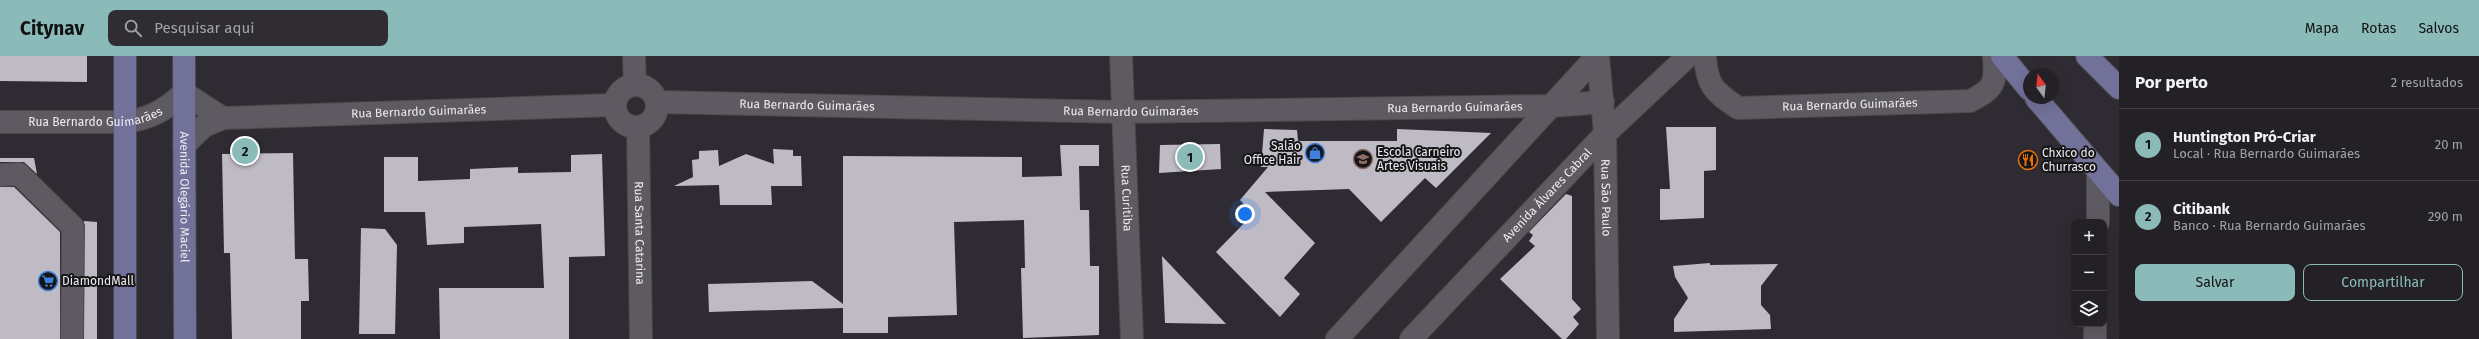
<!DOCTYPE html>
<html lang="pt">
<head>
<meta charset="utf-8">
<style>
  :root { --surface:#232026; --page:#2f2d32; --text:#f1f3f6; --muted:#a3a3a7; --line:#403e43; --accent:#8bbbb9 }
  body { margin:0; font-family:"Fira Sans",sans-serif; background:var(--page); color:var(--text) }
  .controls { position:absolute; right:12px; bottom:12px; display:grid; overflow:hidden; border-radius:8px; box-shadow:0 4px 16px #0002 }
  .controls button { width:36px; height:36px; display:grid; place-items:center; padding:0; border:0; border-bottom:1px solid var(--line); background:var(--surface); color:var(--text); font:20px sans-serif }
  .compass { position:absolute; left:2023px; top:12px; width:36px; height:36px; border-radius:50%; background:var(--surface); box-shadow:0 4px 16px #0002; rotate:345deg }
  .you { position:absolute; left:1245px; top:158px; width:14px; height:14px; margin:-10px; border:3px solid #fff; border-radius:50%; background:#1a73e8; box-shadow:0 0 0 6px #1a73e833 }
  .badge { display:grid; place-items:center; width:26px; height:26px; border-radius:50%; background:var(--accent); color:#111; font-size:13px; font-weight:700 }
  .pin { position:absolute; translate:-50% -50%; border:2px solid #fff; box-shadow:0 1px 4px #0006 }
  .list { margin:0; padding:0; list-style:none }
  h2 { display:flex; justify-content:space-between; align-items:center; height:52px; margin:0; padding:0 16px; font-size:17px }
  h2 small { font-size:13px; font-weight:400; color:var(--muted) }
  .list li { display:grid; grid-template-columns:26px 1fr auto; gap:12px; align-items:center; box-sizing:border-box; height:72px; padding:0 16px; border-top:1px solid var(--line) }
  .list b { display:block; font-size:15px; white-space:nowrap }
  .list p { margin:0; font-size:13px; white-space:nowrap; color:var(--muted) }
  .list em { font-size:13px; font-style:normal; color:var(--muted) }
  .actions { display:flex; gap:8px; padding:12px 16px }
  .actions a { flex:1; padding:9px 0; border:1px solid var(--accent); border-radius:8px; text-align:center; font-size:14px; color:var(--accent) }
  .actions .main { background:var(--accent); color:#111 }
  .icon { flex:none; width:22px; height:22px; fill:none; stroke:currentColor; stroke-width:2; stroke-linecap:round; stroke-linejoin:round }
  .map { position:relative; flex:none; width:2119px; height:283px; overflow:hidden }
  header { display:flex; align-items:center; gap:24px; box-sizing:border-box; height:56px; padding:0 20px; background:var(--accent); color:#111 }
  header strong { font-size:19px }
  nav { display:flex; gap:22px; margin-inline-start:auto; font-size:14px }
  .search { width:280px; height:36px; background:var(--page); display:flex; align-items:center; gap:10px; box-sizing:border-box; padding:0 14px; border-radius:8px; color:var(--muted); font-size:15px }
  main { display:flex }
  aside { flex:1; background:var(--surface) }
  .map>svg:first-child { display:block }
  .building { fill:#bfbbc4 }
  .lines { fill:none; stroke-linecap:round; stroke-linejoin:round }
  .minor-casing { stroke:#4b484d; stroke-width:24 }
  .major-casing { stroke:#4b484d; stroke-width:24 }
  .minor { stroke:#5e5a61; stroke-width:22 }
  .major { stroke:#72719a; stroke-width:22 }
  .labels { text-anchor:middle; stroke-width:4; stroke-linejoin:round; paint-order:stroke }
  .street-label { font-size:12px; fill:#eeecf0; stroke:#161517 }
  .poi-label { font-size:12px; fill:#eeecf0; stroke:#161517; text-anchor:start }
</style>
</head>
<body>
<header>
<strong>Citynav</strong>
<div class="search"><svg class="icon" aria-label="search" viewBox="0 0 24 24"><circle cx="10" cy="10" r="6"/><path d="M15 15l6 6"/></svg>Pesquisar aqui</div>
<nav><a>Mapa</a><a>Rotas</a><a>Salvos</a></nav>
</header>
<main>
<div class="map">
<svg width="2119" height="283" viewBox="0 0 2119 283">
  <rect width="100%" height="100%" fill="#2f2b32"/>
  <path class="building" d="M0,0H87V26L0,25Z
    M1666,71H1716V114L1704,115V162L1660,164V133H1670Z
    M1264,73L1297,74L1298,85H1397V73L1491,77L1436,132L1425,122L1381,166L1349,133L1265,136L1315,187L1284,222L1300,238L1280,261L1216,196L1253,158L1240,144L1268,111H1261Z
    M1220,88L1221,113L1159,117L1160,89Z
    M1060,89H1099V110H1079L1080,154H1089L1090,210H1099V279L1023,282L1021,212H1025L1024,164L954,166L957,259L888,261V277H843V252L709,256L708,228L812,225L843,248V100L1022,101V121L1062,120Z
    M773,93L793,94V100H801L802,130H771L772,149H720L719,129L674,130L693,121L692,104L699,103V95L718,94L719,110L746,98L774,108Z
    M293,97L295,203H308L309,245H301V283H232L230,197H224L222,98Z
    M602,98L605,200L569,201V283H440L439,232H544L541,168L464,171V187L427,189L425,156H384V101H418V125L470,123V113L518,111V117L571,116V99Z
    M0,102H34L37,118L24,106H0Z
    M0,131H14L60,176V283H0Z
    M1566,138L1572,140V243L1581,253L1573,261L1579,268L1566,283H1562L1500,223L1535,190L1529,185L1533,179L1529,176Z
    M84,165L97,166V283H84Z
    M361,172L385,173L397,189L395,278H359Z
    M1162,200L1226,268L1165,267Z
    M1710,207V209L1778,208L1761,230V249L1770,259L1771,273L1674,276V263L1688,242L1675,221L1673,210Z"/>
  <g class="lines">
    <defs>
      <g id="minor">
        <path d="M634,0L635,29"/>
        <path id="s1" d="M1121,0L1132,283"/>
        <path id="s2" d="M1598,0L1605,78L1608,283"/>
        <path id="s3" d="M1705,0C1707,31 1714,35 1738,52L1970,45C1995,32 1996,28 1994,0"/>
        <circle cx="636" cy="50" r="21"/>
        <path id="s4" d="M658,46L1121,56L1552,50L1603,46"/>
        <path id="s5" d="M0,66H125C150,63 165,54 184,37L223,62"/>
        <path id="s6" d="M638,71L641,283"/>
        <path id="s7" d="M184,89L204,70L223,62L615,49"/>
        <path d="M2098,115V166"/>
        <path d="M0,119L19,118L73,171L72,283"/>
        <path d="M1337,283L1597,0"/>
        <path id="s8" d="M1411,283L1605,78L1688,0"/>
        <path d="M2095,283V268"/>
      </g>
      <g id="major">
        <path d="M125,0V283"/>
        <path id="s9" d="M184,0L185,283"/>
        <path d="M2002,0L2029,33"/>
        <path d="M2087,0L2119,32"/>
        <path d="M2036,42L2119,139"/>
      </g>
    </defs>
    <use href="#minor" class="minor-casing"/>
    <use href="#major" class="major-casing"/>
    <use href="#minor" class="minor"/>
    <use href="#major" class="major"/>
  </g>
  <defs>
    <symbol id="shop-ring" viewBox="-11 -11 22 22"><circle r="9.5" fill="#161517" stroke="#3f7fe0" stroke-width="1.5"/><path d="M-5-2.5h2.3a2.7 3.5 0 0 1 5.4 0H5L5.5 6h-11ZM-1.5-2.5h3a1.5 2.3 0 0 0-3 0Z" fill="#3f7fe0"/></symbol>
    <symbol id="school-ring" viewBox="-11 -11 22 22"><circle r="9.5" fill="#161517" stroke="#8d6e63" stroke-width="1.5"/><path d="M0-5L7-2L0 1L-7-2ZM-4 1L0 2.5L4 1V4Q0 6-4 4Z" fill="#8d6e63"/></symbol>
    <symbol id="restaurant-ring" viewBox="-11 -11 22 22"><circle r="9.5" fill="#161517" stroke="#e8710a" stroke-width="1.5"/><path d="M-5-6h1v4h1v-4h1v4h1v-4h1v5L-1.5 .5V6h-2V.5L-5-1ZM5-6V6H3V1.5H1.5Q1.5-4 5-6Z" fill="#e8710a"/></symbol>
    <symbol id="supermarket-ring" viewBox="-11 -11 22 22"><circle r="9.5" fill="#161517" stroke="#3f7fe0" stroke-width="1.5"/><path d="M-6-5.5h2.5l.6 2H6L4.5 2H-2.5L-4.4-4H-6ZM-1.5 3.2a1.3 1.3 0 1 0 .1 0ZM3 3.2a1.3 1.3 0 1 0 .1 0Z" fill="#3f7fe0"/></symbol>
  </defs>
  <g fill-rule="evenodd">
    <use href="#shop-ring" x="1304" y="86" width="22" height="22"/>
    <use href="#school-ring" x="1352" y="92" width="22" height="22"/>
    <use href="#restaurant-ring" x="2017" y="93" width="22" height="22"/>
    <use href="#supermarket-ring" x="37" y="214" width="22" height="22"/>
  </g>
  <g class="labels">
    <g class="street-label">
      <text dy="4" stroke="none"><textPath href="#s4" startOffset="149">Rua Bernardo Guimarães</textPath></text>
      <text dy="4" stroke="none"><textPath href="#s3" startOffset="177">Rua Bernardo Guimarães</textPath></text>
      <text dy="4" stroke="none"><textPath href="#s4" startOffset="797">Rua Bernardo Guimarães</textPath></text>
      <text dy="4" stroke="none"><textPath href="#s4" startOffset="473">Rua Bernardo Guimarães</textPath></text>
      <text dy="4" stroke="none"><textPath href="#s7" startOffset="244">Rua Bernardo Guimarães</textPath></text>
      <text dy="4" stroke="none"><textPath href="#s5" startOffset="96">Rua Bernardo Guimarães</textPath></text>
      <text dy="4" stroke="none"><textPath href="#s8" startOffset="198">Avenida Álvares Cabral</textPath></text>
      <text dy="4" stroke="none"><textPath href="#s9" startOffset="141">Avenida Olegário Maciel</textPath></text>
      <text dy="4" stroke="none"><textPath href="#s2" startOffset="142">Rua São Paulo</textPath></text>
      <text dy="4" stroke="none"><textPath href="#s1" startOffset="142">Rua Curitiba</textPath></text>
      <text dy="4" stroke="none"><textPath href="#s6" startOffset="106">Rua Santa Catarina</textPath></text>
    </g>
    <g class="poi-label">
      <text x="1301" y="94" text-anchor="end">Salão<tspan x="1301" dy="14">Office Hair</tspan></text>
      <text x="1377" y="100">Escola Carneiro<tspan x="1377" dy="14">Artes Visuais</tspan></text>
      <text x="2042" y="101">Chxico do<tspan x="2042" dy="14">Churrasco</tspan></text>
      <text x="62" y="229">DiamondMall</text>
    </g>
  </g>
</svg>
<div class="controls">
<button>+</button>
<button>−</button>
<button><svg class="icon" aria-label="layers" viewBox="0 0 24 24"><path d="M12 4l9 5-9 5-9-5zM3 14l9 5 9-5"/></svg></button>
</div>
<svg class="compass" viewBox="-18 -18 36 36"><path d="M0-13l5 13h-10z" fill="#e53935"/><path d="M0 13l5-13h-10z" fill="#a3a3a7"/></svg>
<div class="you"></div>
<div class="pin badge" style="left:1190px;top:101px">1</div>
<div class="pin badge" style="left:245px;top:95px">2</div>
</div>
<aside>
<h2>Por perto<small>2 resultados</small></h2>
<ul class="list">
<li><span class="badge">1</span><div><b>Huntington Pró-Criar</b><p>Local · Rua Bernardo Guimarães</p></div><em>20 m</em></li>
<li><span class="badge">2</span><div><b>Citibank</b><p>Banco · Rua Bernardo Guimarães</p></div><em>290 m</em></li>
</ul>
<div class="actions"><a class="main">Salvar</a><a>Compartilhar</a></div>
</aside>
</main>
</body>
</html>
